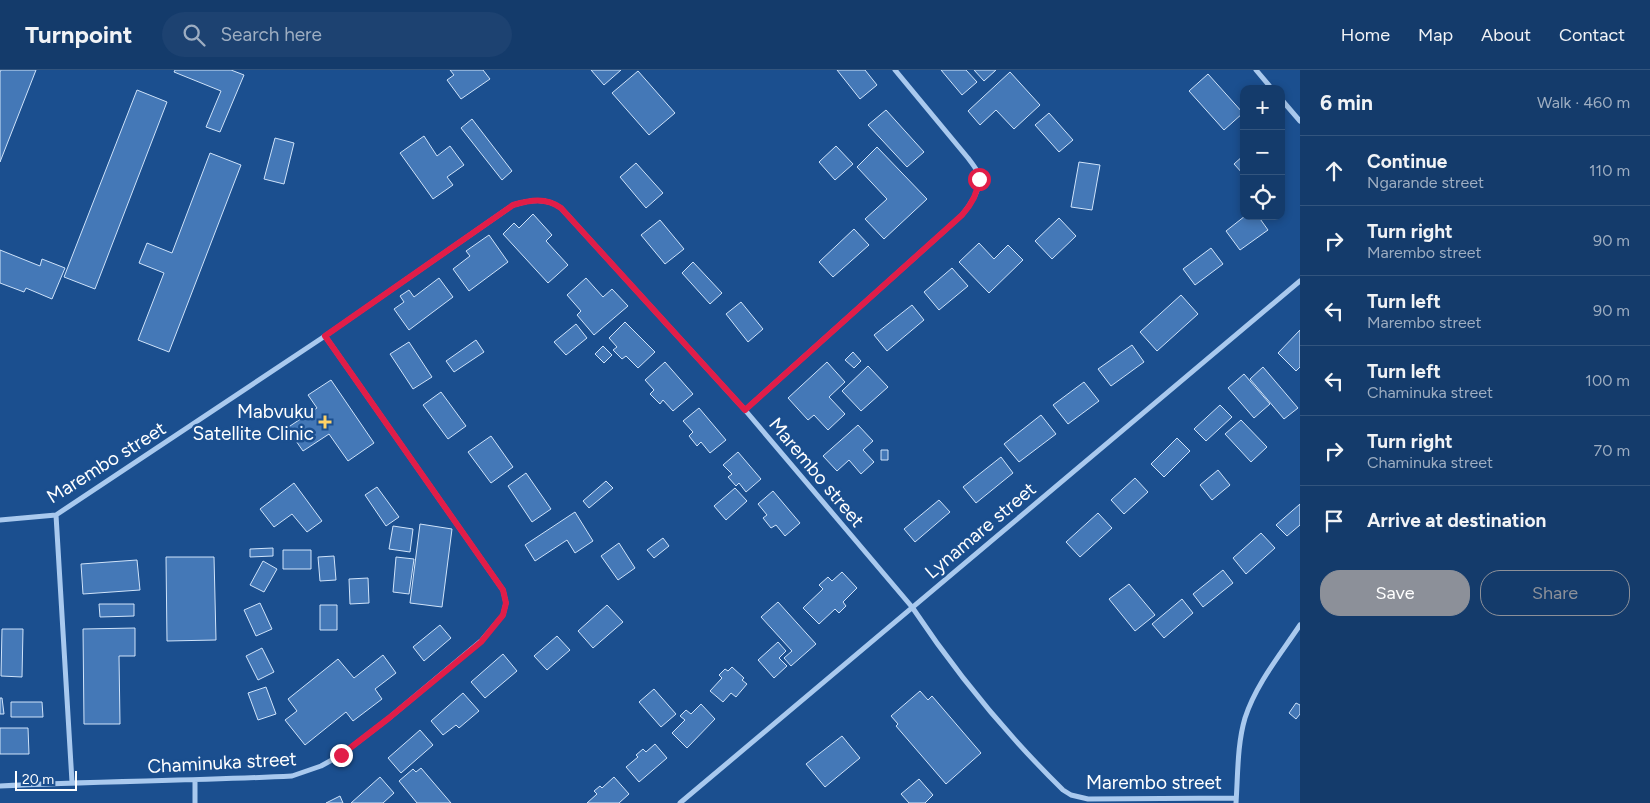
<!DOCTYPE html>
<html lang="en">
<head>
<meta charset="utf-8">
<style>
  :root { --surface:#143b6b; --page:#1d4271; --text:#f1f3f6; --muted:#9dadc1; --line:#33557e; --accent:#8c9099 }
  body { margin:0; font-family:Figtree,sans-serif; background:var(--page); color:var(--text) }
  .controls { position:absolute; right:15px; top:15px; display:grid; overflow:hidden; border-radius:10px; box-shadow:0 2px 8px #0003 }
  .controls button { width:45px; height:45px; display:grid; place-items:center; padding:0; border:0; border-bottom:1px solid var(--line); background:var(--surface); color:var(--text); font:25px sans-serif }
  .scale { position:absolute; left:15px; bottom:12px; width:62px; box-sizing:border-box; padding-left:5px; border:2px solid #fff; border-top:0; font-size:14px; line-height:18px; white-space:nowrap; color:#fff; -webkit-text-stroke:4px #1b4f8f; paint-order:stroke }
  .stop { position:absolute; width:15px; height:15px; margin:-11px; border:4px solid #e11d48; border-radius:50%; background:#fff }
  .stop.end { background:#e11d48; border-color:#fff; box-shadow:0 1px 5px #0008 }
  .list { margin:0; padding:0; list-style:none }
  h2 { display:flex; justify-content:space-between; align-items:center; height:65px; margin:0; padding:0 20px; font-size:21px }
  h2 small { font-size:16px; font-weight:400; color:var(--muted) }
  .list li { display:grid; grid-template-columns:32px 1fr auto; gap:15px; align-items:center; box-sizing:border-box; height:70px; padding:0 20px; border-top:1px solid var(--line) }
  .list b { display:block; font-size:19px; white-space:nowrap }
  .list p { margin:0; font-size:16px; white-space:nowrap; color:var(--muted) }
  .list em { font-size:16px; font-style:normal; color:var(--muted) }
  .actions { display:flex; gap:10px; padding:15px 20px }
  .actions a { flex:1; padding:11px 0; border:1px solid var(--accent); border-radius:20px; text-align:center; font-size:18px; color:var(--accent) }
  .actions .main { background:var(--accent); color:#fff }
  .icon { flex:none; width:28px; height:28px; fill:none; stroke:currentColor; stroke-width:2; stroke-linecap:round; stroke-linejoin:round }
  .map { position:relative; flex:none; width:1300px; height:733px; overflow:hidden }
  header { display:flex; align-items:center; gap:30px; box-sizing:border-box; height:70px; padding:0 25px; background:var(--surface); border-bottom:1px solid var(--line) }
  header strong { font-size:24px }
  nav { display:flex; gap:28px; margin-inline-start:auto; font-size:18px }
  .search { width:350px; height:45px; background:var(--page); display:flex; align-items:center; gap:12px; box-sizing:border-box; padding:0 18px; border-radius:28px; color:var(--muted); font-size:19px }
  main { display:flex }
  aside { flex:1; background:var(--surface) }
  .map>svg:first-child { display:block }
  .building { fill:#4478b7; stroke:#cfe3fa }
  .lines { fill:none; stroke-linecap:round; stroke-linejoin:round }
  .minor { stroke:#a9c9ee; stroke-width:5 }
  .route { stroke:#e11d48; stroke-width:6 }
  .poi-dot { fill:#ffd166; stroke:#1b4f8f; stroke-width:2 }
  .labels { text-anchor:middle; stroke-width:5; stroke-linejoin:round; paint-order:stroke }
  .poi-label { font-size:19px; fill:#fff; stroke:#1b4f8f; text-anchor:end }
  .street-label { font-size:19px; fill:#fff; stroke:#1b4f8f }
</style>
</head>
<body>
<header>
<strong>Turnpoint</strong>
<div class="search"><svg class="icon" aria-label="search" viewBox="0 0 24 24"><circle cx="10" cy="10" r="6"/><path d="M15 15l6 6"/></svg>Search here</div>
<nav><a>Home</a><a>Map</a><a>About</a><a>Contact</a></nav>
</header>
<main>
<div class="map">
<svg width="1300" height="733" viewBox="0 0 1300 733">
  <rect width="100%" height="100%" fill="#1b4f8f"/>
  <path class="building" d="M1,0H36L0,92V2Z
    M175,0H231L244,5L220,62L206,57L221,21L174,2Z
    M450,0H483L490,9L461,29L447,10L454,5Z
    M591,0H621L604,15Z
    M837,0H865L877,15L860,29Z
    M941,0H966L977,12L962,25Z
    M974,0H996L984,11Z
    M638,1L675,43L649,65L612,23Z
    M1010,2L1040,35L1014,59L996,40L980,55L968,41Z
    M1208,4L1243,43L1224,60L1189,21Z
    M137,20L167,32L95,219L64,207Z
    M886,40L924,82L907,97L868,55Z
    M1049,43L1073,70L1059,82L1035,55Z
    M472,49L512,101L502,110L461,58Z
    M424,66L437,86L450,76L464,95L447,107L453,115L433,129L400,83Z
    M275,68L294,73L284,114L264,109Z
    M836,76L853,94L835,110L819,92Z
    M877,77L927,129L884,169L865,149L887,129L857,97Z
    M210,83L241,95L169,282L138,270L164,203L139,193L147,173L172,183Z
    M1244,85V105L1234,94Z
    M1079,92L1100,95L1092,140L1071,137Z
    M636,93L663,123L646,138L620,107Z
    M533,144L552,165L546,171L568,195L548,213L503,164L514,153L519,158Z
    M1245,146H1258L1268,160L1240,180L1226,161Z
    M1059,148L1076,166L1052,189L1035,171Z
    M660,150L684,179L665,194L641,165Z
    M854,159L869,175L833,207L819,192Z
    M489,165L508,192L469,221L453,199L470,186L466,181Z
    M979,173L994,189L1008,175L1023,190L989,223L959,192Z
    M1211,178L1223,194L1195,215L1183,199Z
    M0,180L40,196L42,189L65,198L52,229L26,218L24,222L0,213Z
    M693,192L722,223L710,234L682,203Z
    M952,198L968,216L939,240L924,222Z
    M439,208L453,227L409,260L394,239L404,232L400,226L409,220L414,227Z
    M586,208L603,227L612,219L628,236L594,265L577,245L581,241L567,225Z
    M1181,225L1198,244L1157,281L1140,262Z
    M741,232L763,259L748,272L726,244Z
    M912,235L924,250L887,281L874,265Z
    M625,252L655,282L638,298L626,286L622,289L613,280L617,277L609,268Z
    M576,254L587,268L566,285L554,272Z
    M1300,260V297L1296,301L1278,283Z
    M476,270L484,282L454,302L446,291Z
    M409,272L432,307L413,319L390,284Z
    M1132,275L1144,292L1111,316L1098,299Z
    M603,276L612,285L604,293L595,284Z
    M853,282L861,291L854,298L845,290Z
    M665,292L693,324L673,341L663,330L660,334L650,324L654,320L645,310Z
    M827,292L845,312L829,327L845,344L828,360L814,345L808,350L788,328Z
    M868,296L888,317L861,341L842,321Z
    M1263,297L1298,338L1284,349L1250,309Z
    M1244,304L1270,334L1254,348L1228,318Z
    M331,310L374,373L348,391L329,364L303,381L287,358L317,338L308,325Z
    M1084,312L1099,331L1068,354L1053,335Z
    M441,322L466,356L448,369L423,335Z
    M1220,335L1232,347L1206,371L1194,359Z
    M699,338L726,370L710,383L701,372L697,376L689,366L693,362L683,351Z
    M1041,345L1056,364L1019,392L1004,374Z
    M1241,350L1267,377L1251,392L1225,364Z
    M858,355L873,371L863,380L874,392L861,404L849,390L837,401L823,386Z
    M491,366L513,397L491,413L468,382Z
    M1177,368L1190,381L1164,407L1151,394Z
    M881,380H888V390H881Z
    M738,382L761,409L746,422L739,413L736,416L728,407L732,404L723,395Z
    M1001,387L1013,403L976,433L963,417Z
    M1218,400L1230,415L1212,430L1200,415Z
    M526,403L551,439L532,452L508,416Z
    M1135,408L1148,422L1124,444L1111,430Z
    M606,411L613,418L589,438L583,431Z
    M294,413L322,451L307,462L292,444L274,457L260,439Z
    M377,417L399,447L386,456L365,425Z
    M735,418L747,431L726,450L714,436Z
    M773,421L800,453L785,466L776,455L771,458L763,448L767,445L758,434Z
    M939,430L950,442L915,472L904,459Z
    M1300,434V455L1287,466L1276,455Z
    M575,442L593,471L575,483L567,470L535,491L525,475Z
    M1098,443L1112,458L1080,487L1066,472Z
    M420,454L452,459L442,537L410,533Z
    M393,456L413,459L410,482L389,479Z
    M1261,463L1275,478L1246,504L1233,488Z
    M663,468L669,476L654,488L647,480Z
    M619,473L635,498L618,510L601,486Z
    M273,478V486L250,487V479Z
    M283,480H311V499H283Z
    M334,486L336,510L320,511L318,487Z
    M166,487H214L216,570L167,571Z
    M396,487L414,489L409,524L393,522Z
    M137,490L140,520L83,524L81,494Z
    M263,491L277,499L264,522L250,515Z
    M1223,500L1233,513L1203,537L1193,524Z
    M842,502L857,518L843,532L846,536L839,543L835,539L819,554L803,538L823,519L819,515L828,507L832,511Z
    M368,508L369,533L350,534L349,509Z
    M1129,514L1155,545L1135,561L1109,529Z
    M1182,529L1193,543L1164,568L1152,554Z
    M778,532L816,574L791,596L784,588L792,581L761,547Z
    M260,533L272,559L256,566L244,540Z
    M99,534H134V546L100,547Z
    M320,535H337V560H320Z
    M607,535L623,552L593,578L578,561Z
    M440,555L451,568L424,591L413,577Z
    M135,558V586H119L120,654H84L83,559Z
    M2,559H23L22,607L1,606Z
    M557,566L570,580L547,600L534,586Z
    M778,572L786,581L779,588L787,596L774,608L758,590Z
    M262,578L274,602L258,610L246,586Z
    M503,584L517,601L485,628L471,612Z
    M383,585L396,603L375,619L382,629L353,651L346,642L305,675L285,650L297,641L288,629L338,589L354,608Z
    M732,597L744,608L742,610L747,614L736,627L731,623L723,632L710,621L722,608L719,605L725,599L728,601Z
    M266,617L276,644L258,650L248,623Z
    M654,619L676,644L661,657L639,632Z
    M920,621L928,630L932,626L981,683L946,714L896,656L898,654L891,646Z
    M463,623L479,641L459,658L456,655L443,665L431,651Z
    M0,628H2L4,644H0Z
    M11,632H42L43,647H11Z
    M1296,633L1300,635V644L1296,649L1289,643Z
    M701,634L715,649L687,678L672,663L685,650L680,646L686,640L691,644Z
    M0,658H28L29,684H0Z
    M420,660L433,675L401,703L388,688Z
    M842,666L860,688L825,717L806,694Z
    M655,674L667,688L639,712L626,697L638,687L636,685L643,679L646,682Z
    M421,698L451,733H417L399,711L413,699L416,702Z
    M380,707L394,723L383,733H351Z
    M614,707L629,724L619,733H587L597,724L594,721L600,716L602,718Z
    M919,709L933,725L925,733H909L901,724Z
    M340,726L343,733H326Z"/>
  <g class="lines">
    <path class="minor" d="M1256,0L1272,19
      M1281,29L1300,51
      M745,340L962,145C971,134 984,116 977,101C975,97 971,92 968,88L895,0
      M56,445L72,712
      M0,450L56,445L325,266L513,135C530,130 546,127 561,138L745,340L912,537C956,603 1007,665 1063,720L1071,725L1088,729L1236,728
      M195,711V733
      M0,716C97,711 195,711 292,706L321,696L341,685L389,648L481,571L503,545L506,533L503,520L325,266
      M680,733L1300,211
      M1236,733C1238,705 1237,675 1245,648C1256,614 1280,585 1300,555"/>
  </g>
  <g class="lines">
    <path class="route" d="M341,685L389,648L481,572L503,545L506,533L503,520L325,266L513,135C530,130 546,127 561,138L745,340L962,145C971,135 978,123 979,109"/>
  </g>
  <path class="poi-dot" d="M322.5 344.5h5v5h5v5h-5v5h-5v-5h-5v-5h5z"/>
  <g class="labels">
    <g class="poi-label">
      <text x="314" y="348">Mabvuku<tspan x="314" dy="22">Satellite Clinic</tspan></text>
    </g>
    <g class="street-label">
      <text transform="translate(106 392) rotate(-32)" y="7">Marembo street</text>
      <text transform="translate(817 402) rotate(50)" y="7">Marembo street</text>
      <text transform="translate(980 460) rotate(-40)" y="7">Lynamare street</text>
      <text transform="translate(222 692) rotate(-3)" y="7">Chaminuka street</text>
      <text x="1154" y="719">Marembo street</text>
    </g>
  </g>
</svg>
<div class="controls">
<button>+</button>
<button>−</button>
<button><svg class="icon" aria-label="locate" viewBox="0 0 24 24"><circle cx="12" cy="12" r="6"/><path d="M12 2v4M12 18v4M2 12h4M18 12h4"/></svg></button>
</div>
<div class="scale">20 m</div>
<div class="stop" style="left:979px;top:109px"></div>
<div class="stop end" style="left:341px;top:685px"></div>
</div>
<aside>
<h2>6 min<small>Walk · 460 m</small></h2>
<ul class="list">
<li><svg class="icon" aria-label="ahead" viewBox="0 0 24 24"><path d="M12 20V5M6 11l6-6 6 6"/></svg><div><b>Continue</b><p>Ngarande street</p></div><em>110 m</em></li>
<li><svg class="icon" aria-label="right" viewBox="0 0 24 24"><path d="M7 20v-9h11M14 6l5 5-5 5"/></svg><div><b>Turn right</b><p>Marembo street</p></div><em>90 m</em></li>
<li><svg class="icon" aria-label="left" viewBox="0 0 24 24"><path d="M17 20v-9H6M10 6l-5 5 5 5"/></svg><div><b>Turn left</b><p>Marembo street</p></div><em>90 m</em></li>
<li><svg class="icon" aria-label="left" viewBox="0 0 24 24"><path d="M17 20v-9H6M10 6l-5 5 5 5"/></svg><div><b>Turn left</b><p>Chaminuka street</p></div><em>100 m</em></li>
<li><svg class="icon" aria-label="right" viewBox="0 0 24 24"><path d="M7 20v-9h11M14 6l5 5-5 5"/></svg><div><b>Turn right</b><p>Chaminuka street</p></div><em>70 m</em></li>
<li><svg class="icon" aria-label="arrive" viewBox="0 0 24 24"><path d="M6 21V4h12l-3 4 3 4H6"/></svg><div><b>Arrive at destination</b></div></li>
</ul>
<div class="actions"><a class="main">Save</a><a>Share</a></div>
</aside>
</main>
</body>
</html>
